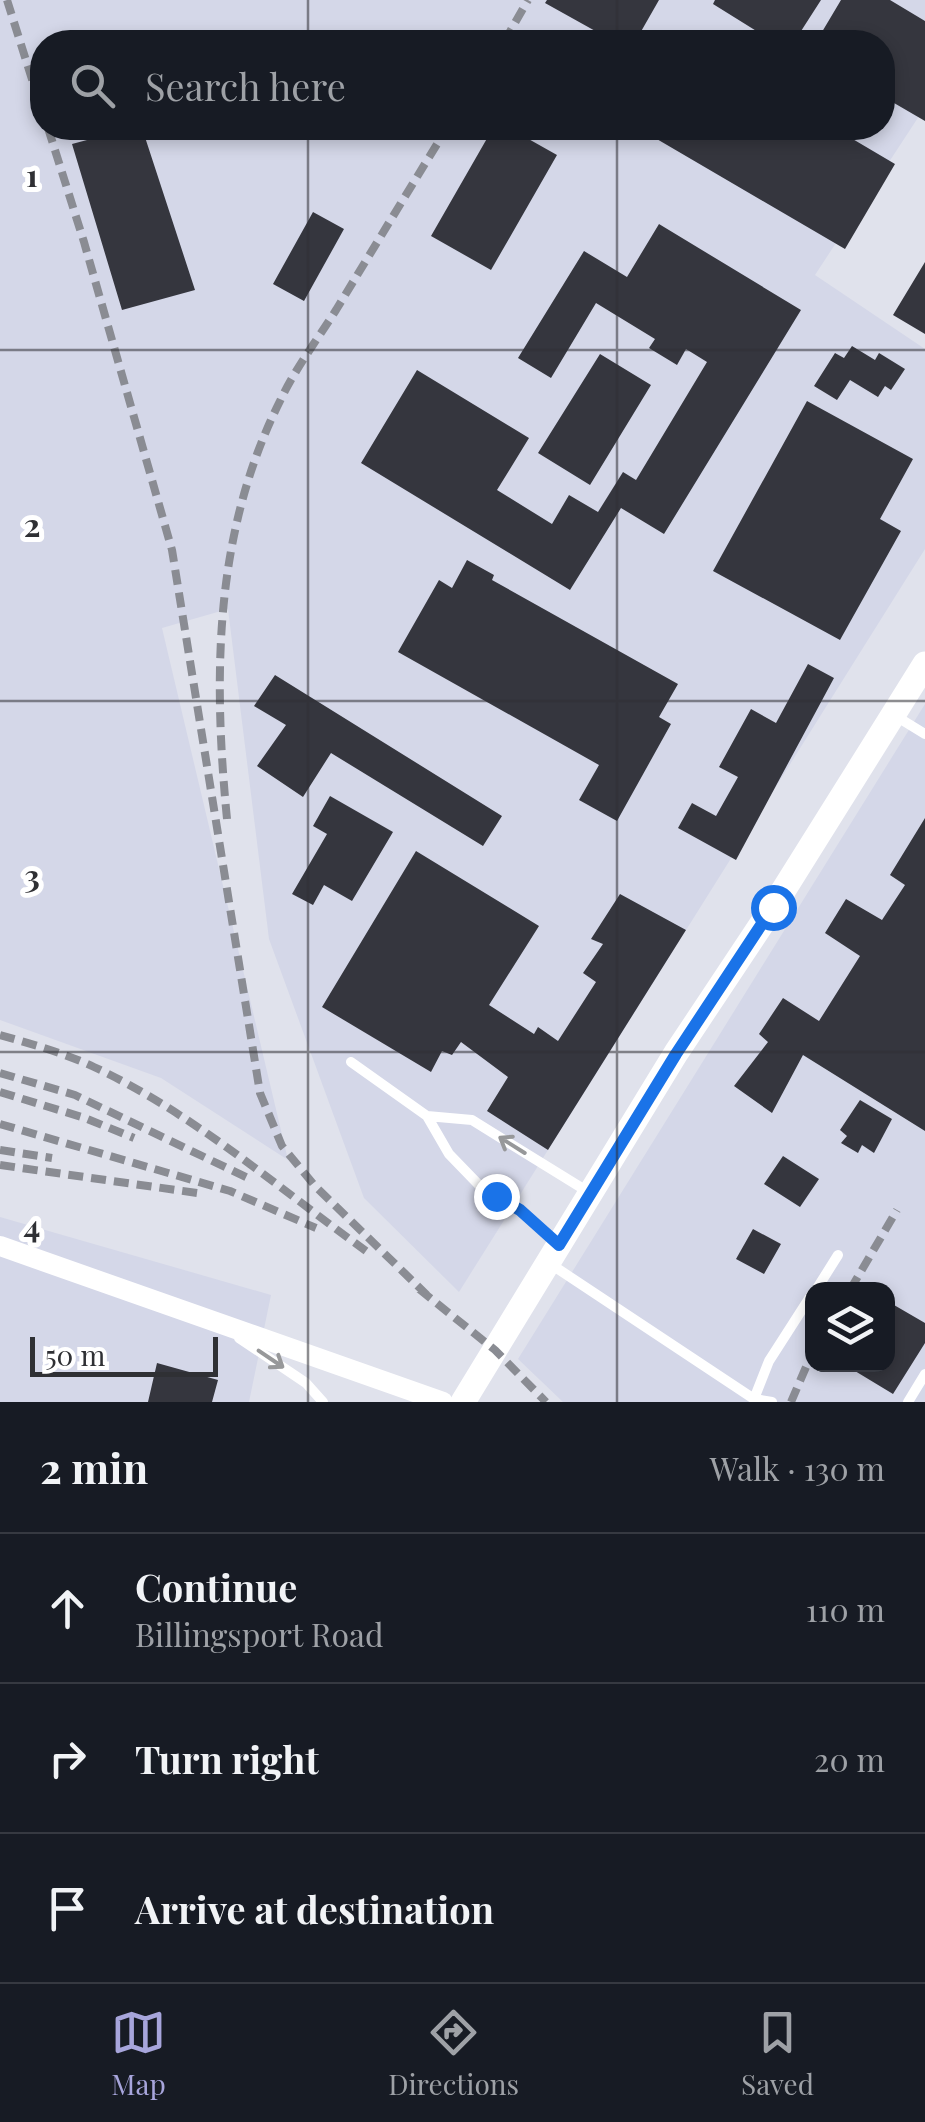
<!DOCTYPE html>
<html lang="en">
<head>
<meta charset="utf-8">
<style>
  :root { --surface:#171b24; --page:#20242c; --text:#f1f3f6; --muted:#9ea1a6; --line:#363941; --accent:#a7a5db }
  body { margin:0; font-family:"Playfair Display",serif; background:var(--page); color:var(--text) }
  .controls { position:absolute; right:30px; bottom:30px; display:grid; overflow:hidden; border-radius:20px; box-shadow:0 5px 15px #0003 }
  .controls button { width:90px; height:90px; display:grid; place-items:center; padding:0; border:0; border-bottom:2px solid var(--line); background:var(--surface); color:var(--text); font:50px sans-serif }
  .scale { position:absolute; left:30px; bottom:25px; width:188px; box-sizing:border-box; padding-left:10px; border:5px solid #2f3034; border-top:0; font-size:28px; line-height:35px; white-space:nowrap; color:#2f3034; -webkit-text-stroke:8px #fff; paint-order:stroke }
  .stop { position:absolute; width:30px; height:30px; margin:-22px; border:8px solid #1a73e8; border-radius:50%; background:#fff }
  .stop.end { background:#1a73e8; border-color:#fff; box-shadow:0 2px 10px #0008 }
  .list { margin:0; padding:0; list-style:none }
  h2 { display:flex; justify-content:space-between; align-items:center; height:130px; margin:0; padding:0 40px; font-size:42px }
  h2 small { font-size:32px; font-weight:400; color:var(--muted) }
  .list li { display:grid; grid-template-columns:65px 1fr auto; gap:30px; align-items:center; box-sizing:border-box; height:150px; padding:0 40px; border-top:2px solid var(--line) }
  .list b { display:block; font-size:38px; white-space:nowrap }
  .list p { margin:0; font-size:32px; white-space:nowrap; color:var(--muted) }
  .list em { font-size:32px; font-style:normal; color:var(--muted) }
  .icon { flex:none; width:55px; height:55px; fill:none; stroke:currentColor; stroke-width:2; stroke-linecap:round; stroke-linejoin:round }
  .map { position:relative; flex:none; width:925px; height:1402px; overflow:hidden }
  .search { position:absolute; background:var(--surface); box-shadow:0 5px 15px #0003; left:30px; right:30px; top:30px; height:110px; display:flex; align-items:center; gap:25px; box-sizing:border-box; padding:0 35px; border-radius:40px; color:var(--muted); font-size:38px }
  .sheet { height:580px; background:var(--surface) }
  nav { display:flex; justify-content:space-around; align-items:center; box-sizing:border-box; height:140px; border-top:2px solid var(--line); background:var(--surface); font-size:28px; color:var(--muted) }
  nav a { display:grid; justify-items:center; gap:5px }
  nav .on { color:var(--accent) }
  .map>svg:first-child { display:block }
  .built { fill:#d4d7e8; fill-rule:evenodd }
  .building { fill:#35363e }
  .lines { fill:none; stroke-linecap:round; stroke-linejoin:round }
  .service { stroke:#fff; stroke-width:10 }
  .minor { stroke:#fff; stroke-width:20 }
  .tertiary { stroke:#fff; stroke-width:25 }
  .rail { stroke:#8a8c93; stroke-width:8; stroke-dasharray:15 8; stroke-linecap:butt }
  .oneway { stroke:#97989a }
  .route { stroke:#1a73e8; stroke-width:12 }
  .grid { fill:none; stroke:#2f3034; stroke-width:2.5; stroke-opacity:0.55 }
  .grid-label { font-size:32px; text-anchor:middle; font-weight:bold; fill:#2f3034; stroke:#fff; stroke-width:10; stroke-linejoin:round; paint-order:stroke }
</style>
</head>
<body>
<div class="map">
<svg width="925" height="1402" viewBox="0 0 925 1402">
  <rect width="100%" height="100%" fill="#e0e2ec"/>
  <path class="built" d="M0,0H925V107L815,275L925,349V549L459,1292L364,1198L269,939L228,609L162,628L288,1160L161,1078L0,1020ZM42,42H882V128H42Z
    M925,704V1402H563L518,1359ZM812,1290H888V1364H812Z
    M0,1217L271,1295L249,1402H0Z"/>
  <path class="building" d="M547,0H659L635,42H615L545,3Z
    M715,0H821L794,42H774L713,4Z
    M841,0H890L925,21V121L882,96V42H816Z
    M132,128H142L195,290L122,310L72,144Z
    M493,128H509L557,155L491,270L431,236Z
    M638,128H834L895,164L845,249Z
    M313,212L344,229L304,301L273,284Z
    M659,224L801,310L664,534L621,508L570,590L361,463L417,370L529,438L497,490L552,524L569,495L598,512L623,472L636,480L707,362L686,349L677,365L649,348L655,339L596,303L551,378L518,358L584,251L627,277Z
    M925,262V334L893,315Z
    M852,346L875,360L879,353L905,369L891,390L885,386L878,397L850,380L837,400L814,386L835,353L844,358Z
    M600,354L651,385L590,485L538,453Z
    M807,401L913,459L880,519L901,531L840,640L713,571Z
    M467,560L494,575L492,580L678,684L659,717L671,724L617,821L579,800L599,765L398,652L439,580L452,588Z
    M808,664L834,678L736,860L678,828L692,803L716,816L738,777L719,767L751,709L776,723Z
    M275,675L502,816L483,846L331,753L303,797L257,766L286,725L254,706Z
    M330,796L393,832L352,901L324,885L313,905L292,894L327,834L313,826Z
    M925,818V1131L803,1055L772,1113L734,1086L768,1042L759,1034L783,998L819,1021L860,956L825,933L846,899L882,920L905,885L890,875Z
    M416,851L539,926L489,1005L534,1034L538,1027L558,1041L596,982L583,973L603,944L591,939L620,894L686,930L548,1150L487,1111L508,1077L461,1042L452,1055L442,1051L431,1072L322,1007Z
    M860,1100L892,1119L874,1153L862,1145L858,1153L841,1143L847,1136L840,1130Z
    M783,1156L819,1179L800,1207L764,1184Z
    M753,1229L781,1244L764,1274L736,1259Z
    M894,1305L925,1323V1343L893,1394L855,1371L859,1364H888V1316Z
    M157,1363L218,1380L212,1402H148Z"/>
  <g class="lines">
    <path class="service" d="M894,715L925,734
      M351,1062L427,1116L449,1154L478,1184L520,1210L558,1244
      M427,1116L472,1120L590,1193
      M549,1263L754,1399L772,1402
      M816,1290L838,1255
      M239,1338L306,1383L323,1402
      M754,1399L769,1361L812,1294
      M908,1402L925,1374"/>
    <path class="minor" d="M0,1246L443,1402"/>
    <path class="tertiary" d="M463,1402L676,1053L773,907L925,664"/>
    <path class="rail" d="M7,0L42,111
      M504,42L528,0
      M48,128L84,242L172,550L260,1093L282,1146L315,1186L427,1295
      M227,819C213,676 214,533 280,401C295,369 317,340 336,310C373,249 410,188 447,128
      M0,1035C32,1044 64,1053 94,1067C191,1112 280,1189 366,1251
      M0,1073L75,1095L252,1180
      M0,1092L85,1118L134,1138
      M0,1124L230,1191L316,1228
      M0,1150L52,1158
      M0,1165L197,1193
      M419,1289L495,1350L546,1402
      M850,1290L897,1210
      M791,1402L812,1353"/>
  </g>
  <defs><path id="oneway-shaft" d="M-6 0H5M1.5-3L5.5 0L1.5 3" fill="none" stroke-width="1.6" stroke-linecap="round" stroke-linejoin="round" transform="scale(2.5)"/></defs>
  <g class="oneway">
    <use href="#oneway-shaft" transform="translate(512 1145) rotate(-148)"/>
    <use href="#oneway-shaft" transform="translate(271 1359) rotate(34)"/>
  </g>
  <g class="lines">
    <path class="route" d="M496,1196L520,1210L559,1245L676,1054L773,907"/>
  </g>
  <path class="grid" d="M308,0V42M617,0V42M308,128V1402M617,128V1402M0,350H925M0,701H925M0,1052H925"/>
  <g class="grid-label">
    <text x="32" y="187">1</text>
    <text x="32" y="537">2</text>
    <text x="32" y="888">3</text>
    <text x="32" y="1238">4</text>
  </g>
</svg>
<div class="controls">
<button><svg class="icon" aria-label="layers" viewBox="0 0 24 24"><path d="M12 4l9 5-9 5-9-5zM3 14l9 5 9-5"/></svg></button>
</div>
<div class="scale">50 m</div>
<div class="stop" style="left:773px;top:907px"></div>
<div class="stop end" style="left:496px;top:1196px"></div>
<div class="search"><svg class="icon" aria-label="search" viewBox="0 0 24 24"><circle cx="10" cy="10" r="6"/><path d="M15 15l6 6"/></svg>Search here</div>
</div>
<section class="sheet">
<h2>2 min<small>Walk · 130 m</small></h2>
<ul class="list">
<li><svg class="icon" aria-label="ahead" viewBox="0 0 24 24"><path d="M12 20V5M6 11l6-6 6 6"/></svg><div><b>Continue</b><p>Billingsport Road</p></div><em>110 m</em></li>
<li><svg class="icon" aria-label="right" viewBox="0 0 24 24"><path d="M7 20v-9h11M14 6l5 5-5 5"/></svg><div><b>Turn right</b></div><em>20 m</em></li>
<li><svg class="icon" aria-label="arrive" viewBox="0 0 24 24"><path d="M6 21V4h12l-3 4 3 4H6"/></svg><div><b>Arrive at destination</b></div></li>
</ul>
</section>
<nav>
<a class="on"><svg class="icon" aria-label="map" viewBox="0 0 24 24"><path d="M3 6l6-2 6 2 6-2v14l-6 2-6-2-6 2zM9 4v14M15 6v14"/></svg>Map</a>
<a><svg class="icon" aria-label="directions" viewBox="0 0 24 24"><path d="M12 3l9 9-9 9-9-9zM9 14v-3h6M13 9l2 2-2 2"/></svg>Directions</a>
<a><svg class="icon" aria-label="saved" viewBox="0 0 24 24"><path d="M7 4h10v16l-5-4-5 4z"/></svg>Saved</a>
</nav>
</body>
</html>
